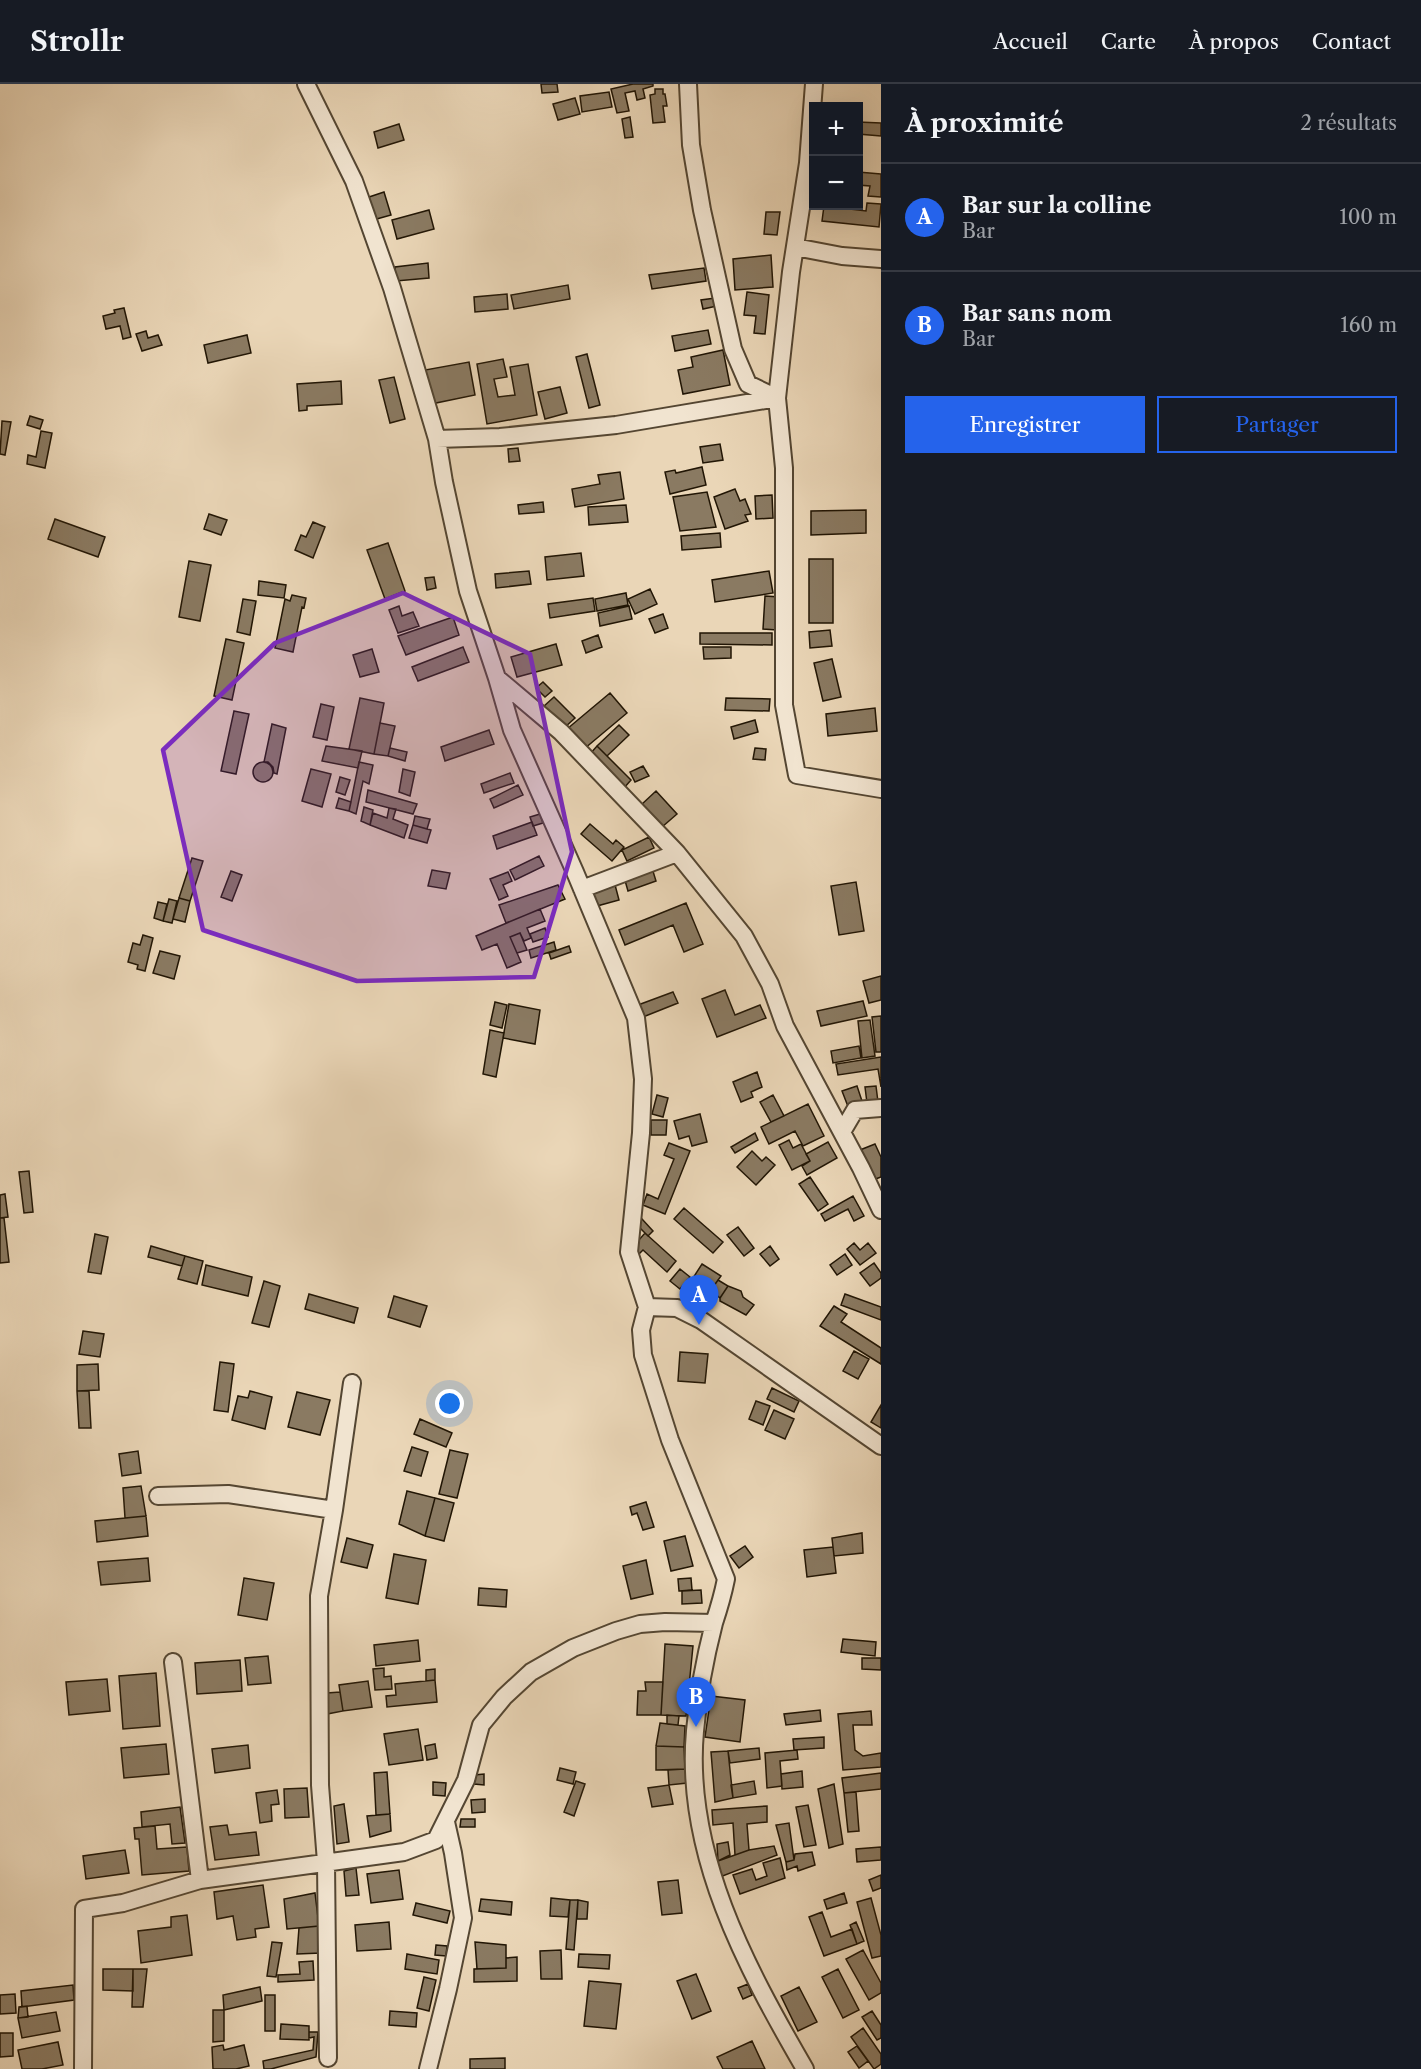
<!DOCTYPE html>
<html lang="fr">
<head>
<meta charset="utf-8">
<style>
  :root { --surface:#171b24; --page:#242831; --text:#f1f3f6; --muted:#9ea1a6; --line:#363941; --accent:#2563eb }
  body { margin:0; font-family:"Libre Caslon Text",serif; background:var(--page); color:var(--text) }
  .controls { position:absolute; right:18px; top:18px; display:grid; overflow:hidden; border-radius:0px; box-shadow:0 6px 24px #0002 }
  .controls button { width:54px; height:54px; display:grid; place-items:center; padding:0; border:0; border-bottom:2px solid var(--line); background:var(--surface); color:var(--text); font:30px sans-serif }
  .you { position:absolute; left:450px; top:1320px; width:21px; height:21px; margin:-15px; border:4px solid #fff; border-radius:50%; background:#1a73e8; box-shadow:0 0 0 9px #1a73e833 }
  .badge { display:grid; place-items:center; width:39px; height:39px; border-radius:50%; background:var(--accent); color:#fff; font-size:20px; font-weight:700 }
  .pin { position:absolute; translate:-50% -50px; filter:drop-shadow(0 2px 3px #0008) }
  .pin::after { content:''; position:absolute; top:32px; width:21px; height:18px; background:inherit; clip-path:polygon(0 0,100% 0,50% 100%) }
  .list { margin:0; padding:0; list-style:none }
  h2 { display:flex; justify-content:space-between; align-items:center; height:78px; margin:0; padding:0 24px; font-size:26px }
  h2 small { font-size:20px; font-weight:400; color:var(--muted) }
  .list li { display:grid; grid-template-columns:39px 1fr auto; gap:18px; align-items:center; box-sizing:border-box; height:108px; padding:0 24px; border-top:2px solid var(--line) }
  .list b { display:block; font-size:22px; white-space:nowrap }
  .list p { margin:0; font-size:20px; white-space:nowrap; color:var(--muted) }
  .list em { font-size:20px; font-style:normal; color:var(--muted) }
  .actions { display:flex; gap:12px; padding:18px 24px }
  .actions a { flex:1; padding:14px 0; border:2px solid var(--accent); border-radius:0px; text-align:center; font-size:21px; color:var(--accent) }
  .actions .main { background:var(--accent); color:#fff }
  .map { position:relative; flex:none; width:881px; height:1985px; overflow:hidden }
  header { display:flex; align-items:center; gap:36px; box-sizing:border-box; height:84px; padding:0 30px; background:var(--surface); border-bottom:2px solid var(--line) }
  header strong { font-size:28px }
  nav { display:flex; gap:33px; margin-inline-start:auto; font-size:21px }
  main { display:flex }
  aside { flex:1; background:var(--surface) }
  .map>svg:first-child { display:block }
  .building { fill:#8a7a62; stroke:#221605; stroke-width:1.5 }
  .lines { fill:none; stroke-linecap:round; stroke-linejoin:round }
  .minor-casing { stroke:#544632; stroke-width:20 }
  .minor { stroke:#f1e4d0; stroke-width:16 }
  .marked { fill:#7b2cbf; fill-opacity:0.2; stroke:#7b2cbf; stroke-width:4.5; stroke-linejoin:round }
</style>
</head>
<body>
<header>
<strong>Strollr</strong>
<nav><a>Accueil</a><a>Carte</a><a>À propos</a><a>Contact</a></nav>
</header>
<main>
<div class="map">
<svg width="881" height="1985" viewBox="0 0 881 1985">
  <rect width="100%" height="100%" fill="#ead6b7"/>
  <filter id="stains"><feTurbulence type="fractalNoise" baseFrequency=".00333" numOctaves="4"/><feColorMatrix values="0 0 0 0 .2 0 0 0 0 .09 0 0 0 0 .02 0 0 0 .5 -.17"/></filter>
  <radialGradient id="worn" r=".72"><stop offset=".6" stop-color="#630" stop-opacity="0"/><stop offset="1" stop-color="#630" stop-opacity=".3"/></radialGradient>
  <path class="building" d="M541,0H557L558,8L542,9Z
    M633,0H653V2L643,5L645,14L637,16L635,7L625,9L629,27L617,29L611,5Z
    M655,5H663V10H665L667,22H663L665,38L653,39L650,11L655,10Z
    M609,8L612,23L582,28L580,12Z
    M575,14L580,30L558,36L553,20Z
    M630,33L633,53L625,54L622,35Z
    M858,38L881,39V52L858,50Z
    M399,40L404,56L378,64L374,48Z
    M858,88L881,90V113L868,112L870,102L858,101Z
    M384,108L391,131L373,136L366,114Z
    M867,119L881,120L879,143L822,137L824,122L866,127Z
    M429,126L434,145L397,155L392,136Z
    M766,128H780L777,151L764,150Z
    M771,171L773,203L735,206L733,175Z
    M428,179L429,194L396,197L395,183Z
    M704,184L706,197L652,205L649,191Z
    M568,201L570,215L514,225L511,211Z
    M747,208L769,211L765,250L754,249L756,232L744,231Z
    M507,210L508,225L475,228L474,213Z
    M715,214L717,222L703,225L701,216Z
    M124,224L131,253L123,255L120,242L106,245L103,232L115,229L114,226Z
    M708,246L711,260L675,267L672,252Z
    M146,247L148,254L158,251L162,261L142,267L136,250Z
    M247,251L251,269L208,279L204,261Z
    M723,266L730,301L683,310L678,286L693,283L691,273Z
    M587,270L600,321L589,324L576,273Z
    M503,275L507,293L494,295L498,313L515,311L510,283L528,280L537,331L487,340L477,280Z
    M469,278L475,311L431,320L425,286Z
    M394,293L405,335L390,339L379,296Z
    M341,297L342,320L307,322V326L299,327L297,300Z
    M560,303L567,329L545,335L538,308Z
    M30,332L43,336L40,345L27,341Z
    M2,337L11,338L5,371L0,370Z
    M41,347L52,349L45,384L27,380L28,371L36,373Z
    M720,360L723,376L703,379L700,363Z
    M518,364L520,377L509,378L508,365Z
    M702,383L706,401L670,410L665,388L675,386L676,389Z
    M620,388L624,415L575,423L572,405L600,400L598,391Z
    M735,405L740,417L745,415L751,430L745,431L748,437L725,445L714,413Z
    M707,408L716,443L680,447L673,413Z
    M772,411L773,434L756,435L755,412Z
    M543,418L544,428L519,430L518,421Z
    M626,421L628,438L589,441L588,423Z
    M866,426V449L811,451V427Z
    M209,430L227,436L221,451L204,445Z
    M55,435L105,453L98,473L48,455Z
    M313,438L325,443L313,474L295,466L301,451L306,453Z
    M720,449L721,463L682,466L681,452Z
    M388,459L405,507L385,515L367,466Z
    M581,469L584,492L547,496L545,473Z
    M809,475H833V539H809Z
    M189,477L211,481L200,537L179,533Z
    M529,487L531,500L496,504L495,490Z
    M769,487L773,509L715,518L712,496Z
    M434,493L436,504L427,506L425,494Z
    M259,497L286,501L284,514L258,511Z
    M650,505L657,520L635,530L628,515Z
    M626,509L628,521L597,527L595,515Z
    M292,511L306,514L304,524L302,523L293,568L275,564L285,515L290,517Z
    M765,512L780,513L777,546L763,545Z
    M593,514L595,527L550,534L548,520Z
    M243,515L256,517L250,551L237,548Z
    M399,522L402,532L413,528L419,542L398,549L389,526Z
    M629,522L632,535L600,542L598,529Z
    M663,530L668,544L655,549L649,535Z
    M453,533L459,551L406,571L398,552Z
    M830,546L832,562L810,564L809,548Z
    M700,549H772V561L700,560Z
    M598,551L602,563L586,569L582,557Z
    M226,555L244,559L232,616L214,612Z
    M556,560L562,581L517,593L511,573Z
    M463,563L469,578L418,597L412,583Z
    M703,563H731V574L704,575Z
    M372,565L379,588L360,593L353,571Z
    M832,575L841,613L823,617L814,579Z
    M543,598L552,607L545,613L536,604Z
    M610,609L627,629L584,665L567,645Z
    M554,613L575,634L564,644L543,623Z
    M360,614L384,619L374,670L349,665Z
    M726,614L770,615L769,627L725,626Z
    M321,620L334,623L327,656L313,653Z
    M875,624L877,647L828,652L826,630Z
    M234,627L249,630L236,690L221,687Z
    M755,636L758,648L734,655L731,643Z
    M380,639L395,642L388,672L374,670Z
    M272,640L286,644L277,690L274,689L273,683L268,678H264Z
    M619,641L629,651L607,672L597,662Z
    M489,646L494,660L445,677L441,663Z
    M326,662L362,667L358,684L322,677Z
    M597,662L631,696L624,704L590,670Z
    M390,664L407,668L405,677L388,672Z
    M755,664L766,665L765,676L753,675Z
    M253 688a10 10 0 1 1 20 0a10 10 0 1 1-20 0Z
    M359,678L373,681L369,700L363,697L356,730L349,727Z
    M643,682L649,692L635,698L630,688Z
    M311,685L331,690L322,723L302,717Z
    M403,685L415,688L410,712L399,708Z
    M510,689L514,699L484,709L481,700Z
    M340,693L350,696L345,711L336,708Z
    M518,701L523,711L494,724L490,715Z
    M368,706L417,720L413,730L366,718Z
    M656,707L677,730L662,743L641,721Z
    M339,714L351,718L349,727L336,724Z
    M364,723L373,726L370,741L361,737Z
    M389,724L396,725L393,735L408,741L404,754L370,741L373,729L387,734Z
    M540,730L543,739L533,742L530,733Z
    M415,732L430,735L427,745L413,741Z
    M532,738L537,751L497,765L493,752Z
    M590,740L613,760L616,756L624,763L612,777L581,750Z
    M413,741L431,746L427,759L409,754Z
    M649,753L654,764L627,777L622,766Z
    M539,772L544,782L515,796L510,786Z
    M192,774L203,777L190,817L179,814Z
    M652,784L656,797L628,807L624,793Z
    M432,786L450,789L446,805L428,802Z
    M231,787L242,791L232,817L221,813Z
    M508,788L512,797L503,801L508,812L499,816L490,795Z
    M614,797L619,816L597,822L591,803Z
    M856,798L864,847L839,851L831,802Z
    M558,801L565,815L506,839L499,821Z
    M179,814L190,817L185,838L173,835Z
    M169,815L177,817L172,839L163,837Z
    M158,818L167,820L163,837L154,834Z
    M686,819L703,860L684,868L673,841L625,861L619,846Z
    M540,825L545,837L527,844L531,854L524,857L520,849L510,853L521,878L507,884L497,860L482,866L476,852Z
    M545,844L548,853L533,858L530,850Z
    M520,849L527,866L517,869L510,853Z
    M143,851L153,854L145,887L137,885L138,881L128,878L133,859L140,861Z
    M554,858L556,866L531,874L529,866Z
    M569,862L571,868L551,875L549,869Z
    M160,867L180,872L174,895L153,889Z
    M881,892V916L869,919L863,897Z
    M725,906L735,931L760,921L766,934L717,953L702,915Z
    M673,908L678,919L643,933L638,921Z
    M863,917L867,932L821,942L817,927Z
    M495,918L507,921L502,944L490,941Z
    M509,920L540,926L535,960L503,954Z
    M881,932V968H876L872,933Z
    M870,936L875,972L862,974L858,937Z
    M490,946L504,949L496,993L483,990Z
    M859,962L861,974L833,979L831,967Z
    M881,973V1003L878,985L838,991L836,980Z
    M757,988L762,1003L751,1008L753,1013L741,1018L733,998Z
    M857,1002L863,1020L849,1025L842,1007Z
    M876,1002L878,1018L867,1019L865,1003Z
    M657,1011L668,1014L663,1033L652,1030Z
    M773,1011L784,1032L771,1038L760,1018Z
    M808,1020L824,1052L803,1062L795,1047L769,1060L761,1043Z
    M700,1030L707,1058L692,1062L689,1052L679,1055L674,1037Z
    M651,1036H667L666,1051H651Z
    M755,1049L758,1056L735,1069L731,1063Z
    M789,1056L793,1064L801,1060L810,1077L792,1086L779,1061Z
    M828,1058L837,1074L807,1091L802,1082L810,1077L806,1070Z
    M669,1059L690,1067L665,1130L643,1121L647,1110L658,1115L674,1075L664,1071Z
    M875,1060L881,1073V1093L873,1096L860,1066Z
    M752,1067L762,1077L766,1073L775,1081L756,1101L737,1083Z
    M29,1087L33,1128L24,1129L19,1088Z
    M810,1093L828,1120L818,1127L799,1100Z
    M5,1110L8,1133L0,1134V1111Z
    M853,1112L864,1132L854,1137L848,1125L825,1137L821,1130Z
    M684,1124L723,1158L713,1169L674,1135Z
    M0,1134H4L9,1178L0,1179Z
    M642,1135L653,1147L648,1152L636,1140Z
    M738,1143L754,1164L744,1172L727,1151Z
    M645,1149L676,1177L667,1188L643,1166L639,1170L632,1164Z
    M95,1150L108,1153L101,1190L88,1188Z
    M854,1159L860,1166L868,1159L876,1169L860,1181L847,1165Z
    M151,1162L185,1172L182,1182L148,1173Z
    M770,1162L779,1175L770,1182L760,1170Z
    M845,1170L852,1181L837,1191L830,1181Z
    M185,1172L203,1177L197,1200L178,1195Z
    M874,1179L881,1189V1194L870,1202L860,1189Z
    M702,1180L721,1192L711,1206L693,1194Z
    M206,1181L252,1193L248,1212L202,1201Z
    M680,1185L690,1193L680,1205L670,1197Z
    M718,1196L728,1202L720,1214L711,1206Z
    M264,1197L280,1202L269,1243L252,1239Z
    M728,1202L741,1207L743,1213L754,1221L746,1231L720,1217V1214Z
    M309,1210L358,1224L354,1239L305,1225Z
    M845,1210L881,1223V1236L841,1221Z
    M394,1212L427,1222L420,1243L388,1233Z
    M834,1222L847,1230L841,1238L881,1264V1280L820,1242Z
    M83,1247L104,1250L100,1273L79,1270Z
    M854,1267L869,1275L858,1295L843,1287Z
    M680,1268L708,1270L705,1299L678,1297Z
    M220,1278L234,1280L228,1328L214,1326Z
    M98,1280L99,1306L77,1307V1281Z
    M772,1304L799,1317L794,1328L767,1315Z
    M77,1307H89L91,1344H79Z
    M250,1307L272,1313L265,1345L232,1336L238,1312L248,1314Z
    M297,1308L330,1316L320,1351L288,1343Z
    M756,1317L770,1322L763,1341L749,1335Z
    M881,1321V1344L871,1338Z
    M774,1326L794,1335L785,1355L765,1346Z
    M420,1335L452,1349L446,1363L414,1350Z
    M412,1363L428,1368L421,1392L404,1387Z
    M450,1366L468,1370L457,1414L439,1410Z
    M138,1367L141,1389L122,1392L119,1370Z
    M141,1402L146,1432L125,1434L123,1404Z
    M407,1407L435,1414L425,1452L399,1440Z
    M435,1414L454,1419L444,1457L425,1452Z
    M646,1418L654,1443L643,1446L637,1429L632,1431L630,1423Z
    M146,1432L148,1452L97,1458L95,1437Z
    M862,1449L863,1469L834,1472L832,1454Z
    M685,1452L693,1482L671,1487L664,1457Z
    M347,1454L373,1461L367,1484L341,1478Z
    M745,1462L753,1473L739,1484L730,1472Z
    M833,1463L836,1489L807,1493L804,1466Z
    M394,1470L426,1476L418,1520L386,1514Z
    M148,1474L150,1497L101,1501L98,1478Z
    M646,1476L653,1510L631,1515L623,1482Z
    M244,1494L274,1499L267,1536L238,1531Z
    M691,1494L692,1506L679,1507L678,1495Z
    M479,1504L507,1506L506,1523L478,1521Z
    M701,1506L702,1519L682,1520V1507Z
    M843,1555L876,1558L875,1572L841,1568Z
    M418,1556L420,1577L376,1582L374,1561Z
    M665,1560L693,1562L686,1632L661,1631Z
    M268,1572L271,1599L248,1601L245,1574Z
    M862,1574H881V1586L862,1585Z
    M240,1576L242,1607L197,1610L195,1579Z
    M384,1584V1593L391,1592L392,1605L375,1606L373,1585Z
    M435,1585V1596L426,1597V1586Z
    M156,1589L160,1642L123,1645L119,1592Z
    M107,1595L110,1627L69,1631L66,1598Z
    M435,1596L437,1618L387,1623L386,1612L396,1611L395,1600Z
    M368,1597L372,1623L343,1627L339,1601Z
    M645,1598H663L661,1631H637L638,1607H646Z
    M340,1608L343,1627L327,1630V1609Z
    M711,1612L745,1616L740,1658L705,1653Z
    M820,1626L821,1637L786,1641L784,1630Z
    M871,1627L872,1641H853L855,1666L863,1672L881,1669V1683L843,1686L838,1630Z
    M667,1631L679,1632L678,1641L667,1640Z
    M660,1639L685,1642L684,1663L656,1662Z
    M418,1645L423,1676L389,1681L384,1650Z
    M824,1653V1664L794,1666L793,1655Z
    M166,1660L169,1690L124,1694L121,1664Z
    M435,1660L437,1674L427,1676L425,1662Z
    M248,1661L250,1684L215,1689L212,1665Z
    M656,1662L684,1663L685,1685L656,1686Z
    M759,1664L760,1675L730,1679L728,1667Z
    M797,1666L798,1675L780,1677L782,1702L767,1704L765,1669Z
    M728,1667L733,1714L715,1718L711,1668Z
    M560,1684L576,1688L573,1700L557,1696Z
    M685,1685L687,1699L669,1701L668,1686Z
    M802,1687L803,1703L782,1705L781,1690Z
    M387,1688L390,1730L376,1731L374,1689Z
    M881,1689V1705L844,1709L842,1694Z
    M484,1690V1701L474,1700V1691Z
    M576,1697L585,1700L574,1732L564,1728Z
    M754,1697L756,1710L733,1714L731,1701Z
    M433,1698L446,1699L445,1712L433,1711Z
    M834,1700L843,1760L829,1764L818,1705Z
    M669,1701L673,1720L652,1723L648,1704Z
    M307,1704L309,1733L285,1734L284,1705Z
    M277,1706L279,1720L271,1721L272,1737L260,1739L256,1709Z
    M856,1708L859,1747L848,1748L844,1709Z
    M485,1715V1728L472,1729L471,1716Z
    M344,1720L349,1758L337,1760L334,1722Z
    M808,1721L816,1761L804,1763L796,1723Z
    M767,1722V1738L747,1740L749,1766L735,1771L733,1739L713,1741L712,1726Z
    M180,1723L185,1759L172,1760L170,1740L142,1743L141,1728Z
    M390,1730L391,1747L370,1753L367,1732Z
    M461,1735H475V1743H460Z
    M789,1739L794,1776L786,1778L776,1741Z
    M227,1741L229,1751L256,1748L259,1771L215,1776L210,1743Z
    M155,1742L157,1765L187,1763L189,1787L142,1791L139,1755H135L134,1744Z
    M728,1758L730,1771L718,1777L717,1760Z
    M774,1762L777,1771L720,1793L718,1777L749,1766Z
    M881,1763V1776L857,1778L856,1765Z
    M125,1766L129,1789L86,1795L83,1772Z
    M812,1768L815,1781L798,1787L797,1782L787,1786L786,1778L794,1776L795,1770Z
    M780,1774L785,1794L740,1810L733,1791L752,1785L756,1796L767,1792L763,1779Z
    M356,1784L359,1811L346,1812L344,1787Z
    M399,1786L403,1815L371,1819L367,1790Z
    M881,1791V1804L873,1807L869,1796Z
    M678,1796L682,1829L662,1831L658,1798Z
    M263,1801L269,1843L255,1845L256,1853L237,1856L233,1832L217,1835L214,1808Z
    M315,1809L319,1842L287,1845L284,1815Z
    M844,1809L847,1819L827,1825L824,1816Z
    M551,1814L570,1816L568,1833L550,1832Z
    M871,1814L881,1851V1872L872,1874L857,1818Z
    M481,1815L512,1818L511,1831L479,1827Z
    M570,1816H578L574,1866L566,1865Z
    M578,1816L588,1818L587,1835H577Z
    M416,1819L450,1827L447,1839L413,1831Z
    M822,1828L831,1853L852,1845L857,1860L824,1872L809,1833Z
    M187,1831L192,1871L141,1879L138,1847L171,1843V1833Z
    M389,1838L391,1865L357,1867L355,1841Z
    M856,1838L864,1857L857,1860L850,1841Z
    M319,1842L321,1869L297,1870L299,1844Z
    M272,1858L282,1859L276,1893L267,1892Z
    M475,1858L506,1861V1884L477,1885Z
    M436,1861L447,1862L446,1872L435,1871Z
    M561,1866L562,1895H541L540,1867Z
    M863,1866L881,1899V1909L869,1916L846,1875Z
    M407,1870L439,1876L437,1890L405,1885Z
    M579,1870L610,1871L609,1885L578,1883Z
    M517,1873V1897L474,1898V1885L506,1884V1874Z
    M313,1877L314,1896L278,1898V1891L300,1890L299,1878Z
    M103,1885H133V1907L103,1906Z
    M133,1885H147L143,1923H132Z
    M838,1885L859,1926L843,1934L822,1893Z
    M696,1890L711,1927L692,1935L677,1897Z
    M424,1893L436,1896L429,1927L417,1924Z
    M589,1897L621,1900L616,1945L584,1942Z
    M748,1900L752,1911L743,1915L738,1904Z
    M73,1901L74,1916L22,1923L21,1907Z
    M260,1903L262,1917L224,1926L223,1911Z
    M799,1903L817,1938L798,1947L781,1912Z
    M15,1910L16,1929L0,1930V1911Z
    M265,1911H275V1947H265Z
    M27,1922L28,1933L18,1934L19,1923Z
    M213,1926H224V1957L213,1958Z
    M390,1927L417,1929L416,1943L389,1941Z
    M872,1927L881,1941V1954L877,1956L862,1933Z
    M56,1928L60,1947L22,1954L18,1934Z
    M281,1940L309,1942V1956L280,1955Z
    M863,1944L881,1970V1980L874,1985L851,1953Z
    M309,1948H318L316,1973L271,1985H264L263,1977L313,1966L314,1953L309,1954Z
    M0,1949H13V1972L0,1973Z
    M752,1957L765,1985H723L717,1973Z
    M58,1958L63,1981L42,1985H22L18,1966Z
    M223,1961L224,1966L244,1961L249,1982L236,1985H213L212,1963Z
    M857,1962L868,1977L859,1984L848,1968Z
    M505,1974V1985H470V1975Z"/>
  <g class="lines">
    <defs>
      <path id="minor" d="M306,0L354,97L392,204L437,355L444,398L468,507L497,594L512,646L575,788L636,934L643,995L641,1049L629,1168L647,1223L641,1246L643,1271L670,1356L726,1495C723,1510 719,1524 714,1539C705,1574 698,1611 695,1647C684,1769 746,1883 805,1985
        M688,0L691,61L702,126L733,265L748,300L777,314L784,384V621L797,691L881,705
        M795,163L842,172L881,175
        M437,355L500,353L616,341L777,314L791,188L808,79L814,0
        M497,594L561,648L677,769L744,852L770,900L785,942L861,1084L881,1126
        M582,805L677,769
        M842,1048L855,1026L881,1024
        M647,1223L677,1224L701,1236L881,1362
        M158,1412L228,1410L334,1426
        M173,1578L200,1796
        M328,1974L326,1778L320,1701L319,1512L334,1426L352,1299
        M83,1985L84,1825L123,1819L200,1796L404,1768L436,1756L466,1696L481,1641L504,1613L531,1588L573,1564L616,1547L640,1540L665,1538L714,1539
        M428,1985L448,1905L463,1834L453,1769L446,1738"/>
    </defs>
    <use href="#minor" class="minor-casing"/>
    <use href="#minor" class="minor"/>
  </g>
  <path class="marked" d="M403,509L530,570L572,768L534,893L357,897L203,846L163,666L275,559Z"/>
  <rect width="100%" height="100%" filter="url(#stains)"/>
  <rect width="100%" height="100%" fill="url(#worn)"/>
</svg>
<div class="controls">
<button>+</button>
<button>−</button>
</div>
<div class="you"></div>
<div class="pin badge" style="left:699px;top:1241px">A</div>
<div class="pin badge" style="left:696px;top:1643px">B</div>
</div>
<aside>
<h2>À proximité<small>2 résultats</small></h2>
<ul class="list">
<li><span class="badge">A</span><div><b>Bar sur la colline</b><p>Bar</p></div><em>100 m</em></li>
<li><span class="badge">B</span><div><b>Bar sans nom</b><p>Bar</p></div><em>160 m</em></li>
</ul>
<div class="actions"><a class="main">Enregistrer</a><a>Partager</a></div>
</aside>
</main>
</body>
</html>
